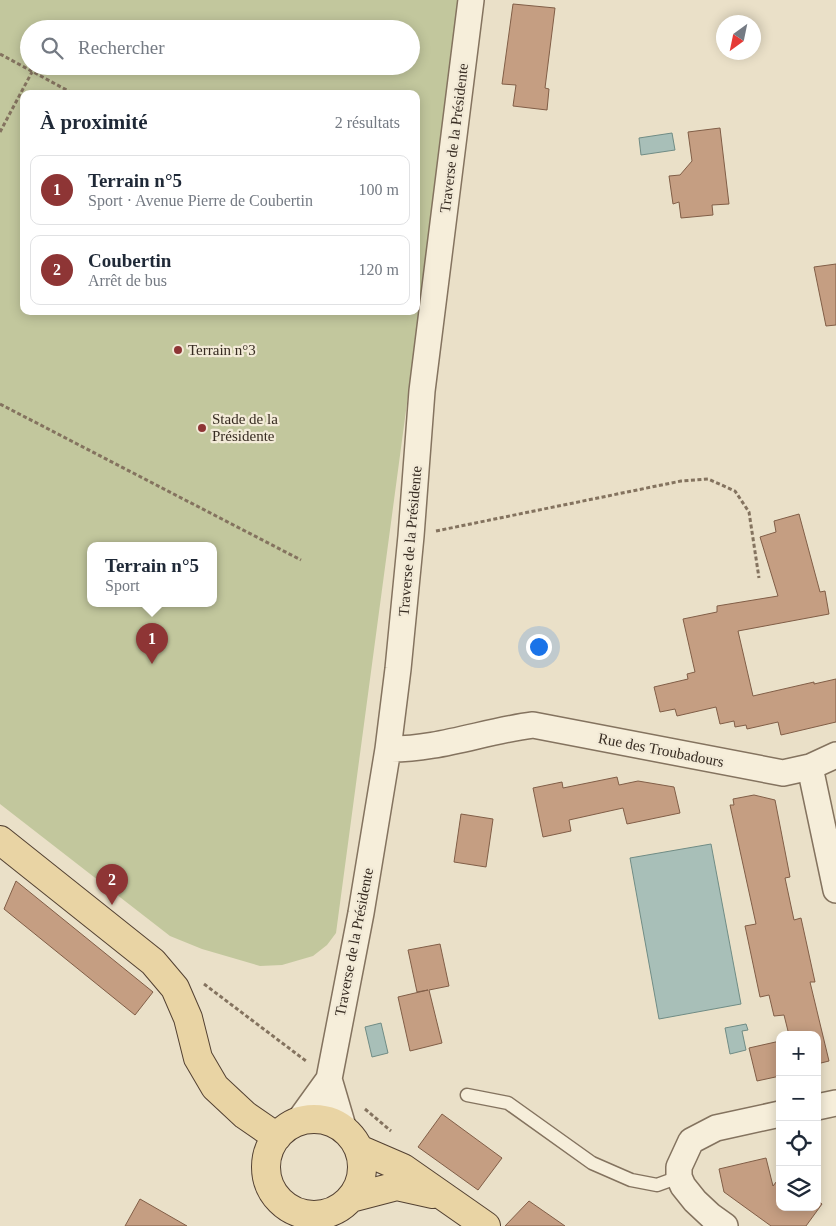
<!DOCTYPE html>
<html lang="fr">
<head>
<meta charset="utf-8">
<style>
  :root { --surface:#fff; --page:#f6f6f7; --text:#1f2937; --muted:#747a83; --line:#e0e1e3; --accent:#8e3535 }
  body { margin:0; font-family:"Times New Roman",serif; background:var(--page); color:var(--text) }
  .controls { position:absolute; right:15px; bottom:15px; display:grid; overflow:hidden; border-radius:10px; box-shadow:0 2px 12px #0003 }
  .controls button { width:45px; height:45px; display:grid; place-items:center; padding:0; border:0; border-bottom:1px solid var(--line); background:var(--surface); color:var(--text); font:25px sans-serif }
  .compass { position:absolute; left:716px; top:15px; width:45px; height:45px; border-radius:50%; background:var(--surface); box-shadow:0 2px 12px #0003; rotate:213deg }
  .you { position:absolute; left:538px; top:646px; width:18px; height:18px; margin:-12px; border:4px solid #fff; border-radius:50%; background:#1a73e8; box-shadow:0 0 0 8px #1a73e833 }
  .badge { display:grid; place-items:center; width:32px; height:32px; border-radius:50%; background:var(--accent); color:#fff; font-size:16px; font-weight:700 }
  .pin { position:absolute; translate:-50% -41px; filter:drop-shadow(0 1px 2px #0008) }
  .pin::after { content:''; position:absolute; top:26px; width:18px; height:15px; background:inherit; clip-path:polygon(0 0,100% 0,50% 100%) }
  .popup { position:absolute; left:87px; top:542px; width:130px; height:65px; box-sizing:border-box; display:grid; place-content:center; border-radius:10px; background:var(--surface); filter:drop-shadow(0 1px 4px #0005); font-size:16px; white-space:nowrap; color:var(--muted) }
  .popup b { font-size:19px; color:var(--text) }
  .popup::after { content:''; position:absolute; left:50%; top:100%; margin-left:-10px; border:10px solid transparent; border-top-color:var(--surface) }
  .list { margin:0; padding:0; list-style:none }
  h2 { display:flex; justify-content:space-between; align-items:center; height:65px; margin:0; padding:0 20px; font-size:21px }
  h2 small { font-size:16px; font-weight:400; color:var(--muted) }
  .list li { display:grid; grid-template-columns:32px 1fr auto; gap:15px; align-items:center; box-sizing:border-box; height:70px; margin:0 10px 10px; padding:0 10px; border:1px solid var(--line); border-radius:10px }
  .list b { display:block; font-size:19px; white-space:nowrap }
  .list p { margin:0; font-size:16px; white-space:nowrap; color:var(--muted) }
  .list em { font-size:16px; font-style:normal; color:var(--muted) }
  .icon { flex:none; width:28px; height:28px; fill:none; stroke:currentColor; stroke-width:2; stroke-linecap:round; stroke-linejoin:round }
  .map { position:relative; flex:none; width:836px; height:1226px; overflow:hidden }
  .search { position:absolute; background:var(--surface); box-shadow:0 2px 12px #0003; left:20px; top:20px; width:400px; height:55px; display:flex; align-items:center; gap:12px; box-sizing:border-box; padding:0 18px; border-radius:28px; color:var(--muted); font-size:19px }
  .panel { position:absolute; background:var(--surface); box-shadow:0 2px 12px #0003; left:20px; top:90px; width:400px; height:225px; border-radius:10px }
  .map>svg:first-child { display:block }
  .green { fill:#c2c79d; fill-rule:evenodd }
  .water { fill:#a8bfb8; stroke:#708c85 }
  .building { fill:#c59e82; stroke:#815e47 }
  .lines { fill:none; stroke-linecap:round; stroke-linejoin:round }
  .lane-casing { stroke:#84735f; stroke-width:15 }
  .street-casing { stroke:#84735f; stroke-width:28 }
  .primary-casing { stroke:#534132; stroke-width:30 }
  .path { stroke:#84735f; stroke-width:3; stroke-dasharray:4 2.5; stroke-linecap:butt }
  .lane { stroke:#f6eeda; stroke-width:12 }
  .street { stroke:#f6eeda; stroke-width:25 }
  .primary { stroke:#e9d4a4; stroke-width:28 }
  .poi-dot { fill:#8e3535; stroke:#f2ead7; stroke-width:2 }
  .labels { text-anchor:middle; stroke-width:4.5; stroke-linejoin:round; paint-order:stroke }
  .street-label { font-size:15px; fill:#362b21; stroke:#f2ead7 }
  .poi-label { font-size:15px; fill:#362b21; stroke:#f2ead7; text-anchor:start }
</style>
</head>
<body>
<div class="map">
<svg width="836" height="1226" viewBox="0 0 836 1226">
  <rect width="100%" height="100%" fill="#eae0c8"/>
  <path class="green" d="M0,0H461L336,933L327,945L313,956L282,965L260,966L202,949L170,936L0,804ZM29,29H411V66H29ZM24,94H416V311H24ZM91,545H213V603H91Z"/>
  <path class="water" d="M672,133L675,150L641,155L639,138Z
    M711,844L741,1004L659,1019L630,858Z
    M381,1023L388,1053L372,1057L365,1027Z
    M746,1024L748,1030L742,1031L746,1050L730,1054L725,1028Z"/>
  <path class="building" d="M513,4L555,8L545,88L549,89L547,110L513,106L516,85L502,84Z
    M720,128L729,204L712,205L713,215L681,218L679,202L673,204L669,176L680,175L692,161L688,132Z
    M836,264V325L826,326L814,267Z
    M799,514L820,592L825,591L829,614L738,631L753,696L814,682V684L836,679V722L781,735L778,722L747,729L746,725L735,727L734,721L720,724L716,707L677,716L675,709L660,712L654,687L688,679L687,674L695,672L683,619L717,612V606L778,596L760,537L776,532L774,521Z
    M617,777L619,785L638,781L674,787L680,813L627,824L623,808L569,820L571,831L543,837L533,788L562,782L563,788Z
    M754,795L775,800L790,877L785,878L794,920L801,918L815,982H810L829,1061L817,1064V1035H789L784,1015L774,1016L769,995L760,997L745,926L756,924L730,805H734L733,799Z
    M461,814L493,819L486,867L454,862Z
    M16,881L153,992L135,1015L4,909Z
    M440,944L449,986L429,990L442,1043L410,1051L398,997L428,990L417,992L408,950Z
    M780,1041V1076L757,1081L749,1048Z
    M442,1114L502,1158L478,1190L418,1147Z
    M766,1158L773,1186L780,1177V1207H817V1200L822,1204L806,1226H771L724,1192L719,1169Z
    M140,1199L187,1226H125Z
    M529,1201L565,1226H505Z"/>
  <g class="lines">
    <defs>
      <path id="lane" d="M467,1095L508,1103L592,1163L631,1180L657,1185L679,1177"/>
      <path id="street" d="M388,749C437,750 485,731 533,725L783,773L810,767L836,755
        M810,767L836,890
        M817,1107L836,1103
        M298,1122L329,1079
        M344,1130L329,1079L361,913L388,749L398,669L411,536L422,391L471,0
        M725,1226L711,1216L695,1201L683,1186L679,1177V1167L691,1141L716,1128L780,1114"/>
      <path id="primary" d="M0,840L153,962L175,988L188,1018L198,1058L215,1087L245,1115L277,1137
        M266 1167a48 48 0 1 1 96 0a48 48 0 1 1-96 0Z
        M359,1149L403,1168L486,1226
        M351,1198L397,1186L433,1194"/>
    </defs>
    <use href="#lane" class="lane-casing"/>
    <use href="#street" class="street-casing"/>
    <use href="#primary" class="primary-casing"/>
    <path class="path" d="M0,54L74,94
      M0,132L32,72
      M0,404L301,560
      M436,531L681,481L708,479L735,491L749,512L759,578
      M204,984L306,1061
      M365,1109L391,1131"/>
    <use href="#lane" class="lane"/>
    <use href="#street" class="street"/>
    <use href="#primary" class="primary"/>
  </g>
  <g class="poi-dot">
    <circle cx="178" cy="350" r="5"/>
    <circle cx="202" cy="428" r="5"/>
  </g>
  <g class="labels">
    <g class="street-label">
      <text transform="translate(454 138) rotate(-83)" y="5">Traverse de la Présidente</text>
      <text transform="translate(410 541) rotate(-85)" y="5">Traverse de la Présidente</text>
      <text transform="translate(661 750) rotate(11)" y="5">Rue des Troubadours</text>
      <text transform="translate(354 942) rotate(-79)" y="5">Traverse de la Présidente</text>
    </g>
    <g class="poi-label">
      <text x="188" y="355">Terrain n°3</text>
      <text x="212" y="424">Stade de la<tspan x="212" dy="17">Présidente</tspan></text>
    </g>
  </g>
</svg>
<div class="controls">
<button>+</button>
<button>−</button>
<button><svg class="icon" aria-label="locate" viewBox="0 0 24 24"><circle cx="12" cy="12" r="6"/><path d="M12 2v4M12 18v4M2 12h4M18 12h4"/></svg></button>
<button><svg class="icon" aria-label="layers" viewBox="0 0 24 24"><path d="M12 4l9 5-9 5-9-5zM3 14l9 5 9-5"/></svg></button>
</div>
<svg class="compass" viewBox="-18 -18 36 36"><path d="M0-13l5 13h-10z" fill="#e53935"/><path d="M0 13l5-13h-10z" fill="#747a83"/></svg>
<div class="you"></div>
<div class="pin badge" style="left:152px;top:664px">1</div>
<div class="popup"><b>Terrain n°5</b>Sport</div>
<div class="pin badge" style="left:112px;top:905px">2</div>
<div class="search"><svg class="icon" aria-label="search" viewBox="0 0 24 24"><circle cx="10" cy="10" r="6"/><path d="M15 15l6 6"/></svg>Rechercher</div>
<section class="panel">
<h2>À proximité<small>2 résultats</small></h2>
<ul class="list">
<li><span class="badge">1</span><div><b>Terrain n°5</b><p>Sport · Avenue Pierre de Coubertin</p></div><em>100 m</em></li>
<li><span class="badge">2</span><div><b>Coubertin</b><p>Arrêt de bus</p></div><em>120 m</em></li>
</ul>
</section>
</div>
</body>
</html>
